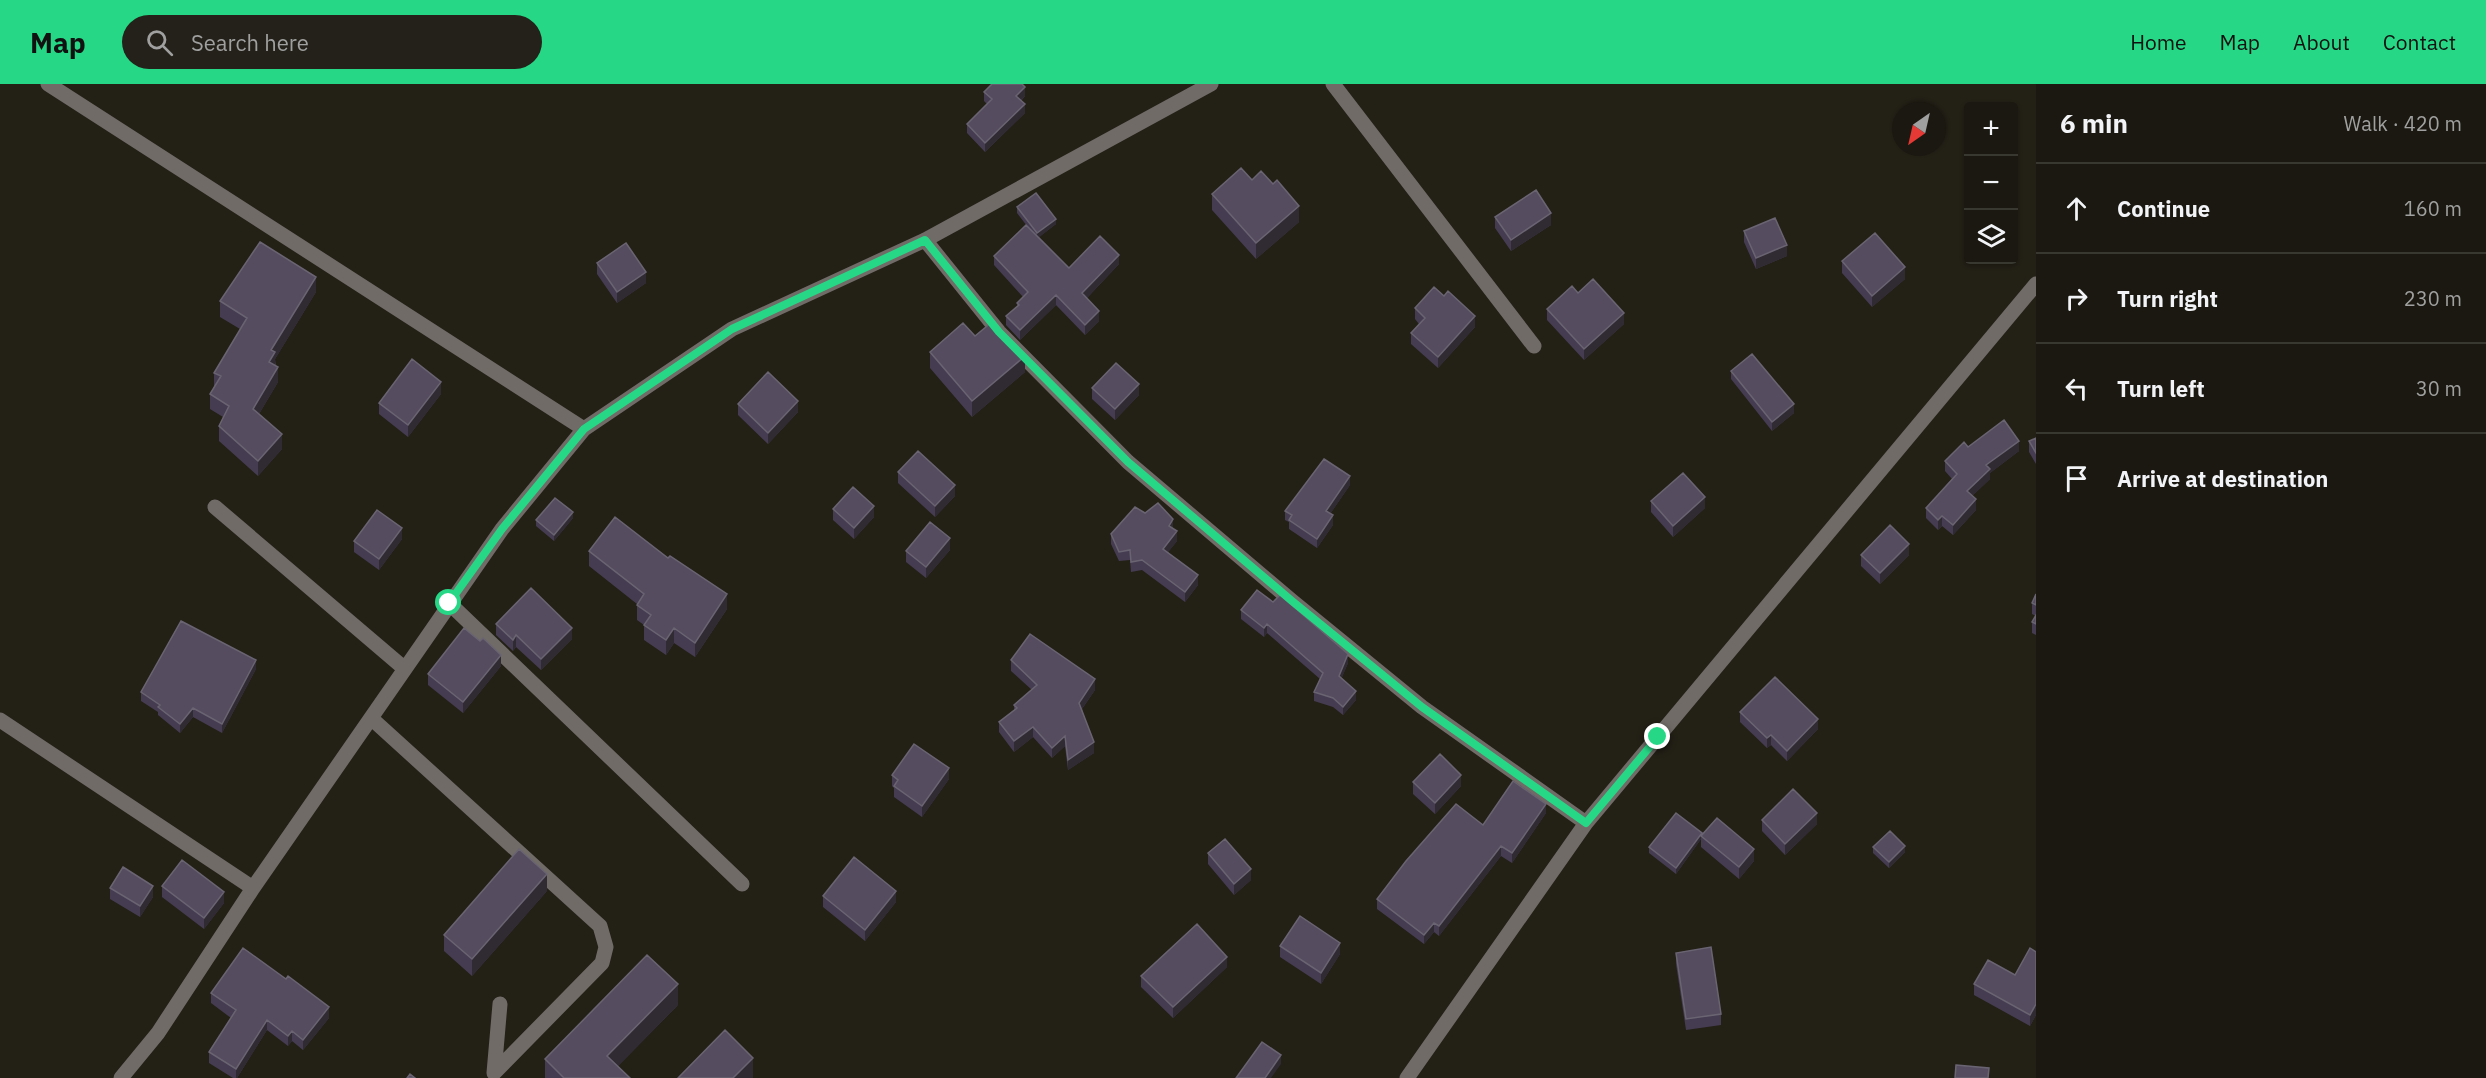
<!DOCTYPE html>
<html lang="en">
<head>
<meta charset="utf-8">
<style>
  :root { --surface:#1a1810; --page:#232119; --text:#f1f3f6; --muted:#9fa09f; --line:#383730; --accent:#26d886 }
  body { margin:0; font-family:"IBM Plex Sans",sans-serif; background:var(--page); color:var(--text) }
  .controls { position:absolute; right:18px; top:18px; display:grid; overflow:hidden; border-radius:6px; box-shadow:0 2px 4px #0004 }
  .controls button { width:54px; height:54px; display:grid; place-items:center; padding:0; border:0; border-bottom:2px solid var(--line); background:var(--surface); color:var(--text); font:30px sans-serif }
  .compass { position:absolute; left:1892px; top:18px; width:54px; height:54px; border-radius:50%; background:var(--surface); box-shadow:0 2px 4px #0004; rotate:214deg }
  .stop { position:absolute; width:18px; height:18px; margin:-14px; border:4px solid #26d886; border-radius:50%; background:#fff }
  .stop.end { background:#26d886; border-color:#fff; box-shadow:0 2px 6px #0008 }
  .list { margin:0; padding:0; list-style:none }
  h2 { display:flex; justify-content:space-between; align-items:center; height:78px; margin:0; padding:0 24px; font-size:26px }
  h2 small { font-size:20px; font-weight:400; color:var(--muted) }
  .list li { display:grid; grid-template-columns:39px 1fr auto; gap:18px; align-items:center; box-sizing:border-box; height:90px; padding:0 24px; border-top:2px solid var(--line) }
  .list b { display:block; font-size:22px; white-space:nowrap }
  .list em { font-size:20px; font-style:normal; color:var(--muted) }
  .icon { flex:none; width:33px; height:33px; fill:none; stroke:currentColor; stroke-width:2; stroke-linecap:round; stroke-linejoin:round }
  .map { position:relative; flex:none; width:2036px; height:994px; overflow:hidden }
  header { display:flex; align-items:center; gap:36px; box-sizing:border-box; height:84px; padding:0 30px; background:var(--accent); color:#111 }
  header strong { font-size:28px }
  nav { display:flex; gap:33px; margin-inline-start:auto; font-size:21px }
  .search { width:420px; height:54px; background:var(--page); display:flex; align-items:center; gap:15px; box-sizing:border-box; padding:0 21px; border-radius:33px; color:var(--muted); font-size:22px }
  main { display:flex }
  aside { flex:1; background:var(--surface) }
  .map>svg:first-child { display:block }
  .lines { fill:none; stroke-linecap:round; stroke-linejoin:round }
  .minor { stroke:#706b67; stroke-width:15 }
  .wall { fill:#453c51 }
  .shaded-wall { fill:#302a33 }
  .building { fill:#554d5f; stroke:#6a6472; stroke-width:1.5 }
  .route { stroke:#26d886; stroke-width:8 }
</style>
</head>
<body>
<header>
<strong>Map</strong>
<div class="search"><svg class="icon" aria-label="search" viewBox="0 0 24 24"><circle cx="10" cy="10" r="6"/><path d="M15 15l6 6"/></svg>Search here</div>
<nav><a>Home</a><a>Map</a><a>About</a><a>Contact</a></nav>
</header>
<main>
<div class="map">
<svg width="2036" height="994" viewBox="0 0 2036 994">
  <rect width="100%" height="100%" fill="#232016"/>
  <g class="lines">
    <path class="minor" d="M48,0L584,345L732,245L925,156L1211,0
      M1333,0L1534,262
      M925,156L999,248L1128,378L1292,517L1422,623L1586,739
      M215,423L405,585
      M449,519L742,800
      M371,634L600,842L606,863L602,879L494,989L500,920
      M0,636L253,804
      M121,994L158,949L253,804L502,445L584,345
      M1407,994L1586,739L2036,200"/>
  </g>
  <path class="wall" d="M984,8L1025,12L1021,17L1025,29L985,68L967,49V40L987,20L984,17Z
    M1252,96L1273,100L1299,138L1256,175L1212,126V110Z
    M1017,123L1056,140L1039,153L1069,184L1119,180L1087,214L1099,237L1085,251L1056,221L1020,256L1006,241V232L1017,223V219L1023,213L994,181V172L1027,142L1017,129Z
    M1495,133L1551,141L1511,167L1495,144Z
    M1744,147L1787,172L1756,185L1744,158Z
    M1842,177L1905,195L1872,223L1842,189Z
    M597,179L646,199L617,219L597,190Z
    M316,208L275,275L278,298L259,330L282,365L258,392L219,357V342L223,333L210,325V310L214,303V289L240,245L220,233V217Z
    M1578,209L1624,240L1584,276L1547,236V225Z
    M1444,212L1475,243L1438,284L1411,260V249L1419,240L1415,235V224Z
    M975,252L1025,288L972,333L930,284V268Z
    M1731,287L1794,329L1772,347L1731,295Z
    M1092,304L1139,311L1115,336L1092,315Z
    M441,310L408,353L379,330V319Z
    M738,320L798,328L768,360L738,331Z
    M2036,354V380L2029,368V357Z
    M1968,363L2019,367L1990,389V395L1972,412L1976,426L1953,451L1942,442L1938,446L1926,434V424L1952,395L1945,387V377Z
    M898,388L955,412L935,433L898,399Z
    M1350,401L1330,430L1333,441L1317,464L1289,445V438L1285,436V427Z
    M1651,417L1705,424L1673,453L1651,428Z
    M833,425L874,433L854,455L833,436Z
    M1145,429L1173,445L1177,457L1168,468L1198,501L1185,518L1142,486L1131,488L1130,476L1119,477L1111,460V450Z
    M573,434L554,457L536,442V436Z
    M402,455L379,486L354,468V457Z
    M950,466L926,494L906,478V467Z
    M589,467L727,525L695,573L674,559L666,571L644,556V541L637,536V520L589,482Z
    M1861,471H1909L1880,500L1861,482Z
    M2036,510V551L2032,549V538L2036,532L2032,530V519Z
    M1241,526L1348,579L1341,595L1356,616L1343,631L1333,623L1314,617V608L1320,595L1267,549L1264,553L1241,535Z
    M496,540L572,555L541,586L516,563L513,567L496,551Z
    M1011,576L1095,606L1082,625L1094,669L1068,686L1065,662L1052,674L1033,653L1014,668L999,648V638L1014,626V621L1032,606L1011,587Z
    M501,582L463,629L428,601V590Z
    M256,585L222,649L193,633L180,649L158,631V628L141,617V608Z
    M1740,628L1818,645L1787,677L1771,661L1767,664L1740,638Z
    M892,691L949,695L922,733L894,713V704L892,702Z
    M1413,698L1461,702L1435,730L1413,710Z
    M1546,729L1512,779L1501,772L1439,852L1434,848L1424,860L1377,825V815L1483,741Z
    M1762,736L1817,740L1785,771L1762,747Z
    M1702,751L1754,777L1739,795L1701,763V755L1676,790L1649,769V763Z
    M1873,763L1905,768L1889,784L1873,769Z
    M1208,769L1251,796L1234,811L1208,780Z
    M162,802L224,819L204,845L162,813Z
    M110,804L153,813L140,833L110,815Z
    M547,807L472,892L444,867V851Z
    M823,812L896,818L865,857L823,823Z
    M1280,862L1340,870L1321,900L1280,873Z
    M2036,868V931L2030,942L1974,911V900L2015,891Z
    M1676,869L1721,930V941L1686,946L1676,880Z
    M1227,883L1173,934L1141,903V892Z
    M211,909L329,934L303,966L292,957L288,962L267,946L237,994H233L209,979V968L231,934L211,919Z
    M678,921L618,982L630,994H545V975Z"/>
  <path class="shaded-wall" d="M1025,3V12L1016,21V12Z
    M1025,20V29L985,68V59Z
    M1299,122V138L1256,175V159Z
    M1551,129V141L1511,167V156Z
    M1056,135V140L1037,155V149Z
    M1787,161V172L1756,185V174Z
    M1119,171V180L1082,219V209Z
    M1905,183V195L1872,223V212Z
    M646,188V199L617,219V208Z
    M316,193V208L275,275V283L269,278L271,266Z
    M1056,211V221L1020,256V246Z
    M1099,227V237L1085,251V241Z
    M1624,229V240L1584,276V265Z
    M1475,232V243L1438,284V273Z
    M1025,272V288L972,333V317Z
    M278,283V298L253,340V325Z
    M441,298V310L408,353V341Z
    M1139,300V311L1115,336V325Z
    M798,317V328L768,360V349Z
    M1794,320V329L1772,347V338Z
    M282,350V365L258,392V377Z
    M2019,357V367L1990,389V395L1967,417V407L1986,381Z
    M1350,392V401L1326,436V427Z
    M955,401V412L935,433V422Z
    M1705,413V424L1673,453V442Z
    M1976,415V426L1953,451V441Z
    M874,422V433L854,455V444Z
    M573,428V434L554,457V451Z
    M1333,431V441L1317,464V455Z
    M1942,432V442L1938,446V436Z
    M1173,435V445L1169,442Z
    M402,444V455L379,486V475Z
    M1177,447V457L1163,475V465Z
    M950,454V466L926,494V483Z
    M1909,460V471L1880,500V489Z
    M1198,491V501L1185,518V508Z
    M727,510V525L695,573V559Z
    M1267,540V549L1264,553V544Z
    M572,544V555L541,586V575Z
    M674,544V559L666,571V556Z
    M516,551V563L513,567V556Z
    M1348,570V579L1339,601V592Z
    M501,571V582L463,629V618Z
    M256,576V585L222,649V640Z
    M1095,595V606L1079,629V619Z
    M1356,607V616L1343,631V623Z
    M193,624V633L180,649V640Z
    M1818,635V645L1787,677V667Z
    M1033,643V653L1014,668V657Z
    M1771,651V661L1767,664V654Z
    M1065,652V662L1052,674V664Z
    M1094,658V669L1068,686V676Z
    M949,684V695L922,733V722Z
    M1461,691V702L1435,730V719Z
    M1546,720V729L1512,779V769Z
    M1817,729V740L1785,771V760Z
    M1702,749L1701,755L1676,790V784Z
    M1501,762V772L1439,852V842Z
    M1905,762V768L1889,784V778Z
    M1754,765V777L1739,795V783Z
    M1251,785V796L1234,811V800Z
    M547,790V807L472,892V875Z
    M153,802V813L140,833V822Z
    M896,807V818L865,857V846Z
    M224,808V819L204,845V834Z
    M1434,839V848L1424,860V851Z
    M1340,859V870L1321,900V889Z
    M1227,873V883L1173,934V923Z
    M678,900V921L607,993V972Z
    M2036,920V931L2030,942V931Z
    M329,923V934L303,966V956Z
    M267,936V946L237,994H236V985Z
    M292,947V957L288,962V952Z
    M1281,971V980L1271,994H1265Z
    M753,974V994H733Z"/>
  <path class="building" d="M992,0H1022L1025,3L1016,12L1025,20L985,59L967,40L992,15L984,8Z
    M1241,84L1252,96L1261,87L1273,100L1277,96L1299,122L1256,159L1212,110Z
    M1536,106L1551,129L1511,156L1495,133Z
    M1036,109L1056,135L1037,149L1017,123Z
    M1775,134L1787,161L1756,174L1744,147Z
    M1026,141L1069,184L1100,152L1119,171L1082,209L1099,227L1085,241L1056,211L1020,246L1006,232L1019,221L1017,219L1028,208L994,172Z
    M1875,149L1905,183L1872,212L1842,177Z
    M260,158L316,193L271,266L275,268L269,278L278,283L253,325L282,350L258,377L219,342L229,322L210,310L221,292L214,289L247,234L220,217Z
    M626,159L646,188L617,208L597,179Z
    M1593,195L1624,229L1584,265L1547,225L1572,202L1578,209Z
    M1434,203L1444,212L1448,207L1475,232L1438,273L1411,249L1425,234L1415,224Z
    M992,238L1025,272L972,317L930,268L963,239L975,252Z
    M1752,270L1794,320L1772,338L1731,287Z
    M412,275L441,298L408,341L379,319Z
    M1116,279L1139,300L1115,325L1092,304Z
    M768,288L798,317L768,349L738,320Z
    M2004,336L2019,357L1986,381L1990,385L1967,407L1976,415L1953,441L1942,432L1938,436L1926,424L1957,390L1945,377L1964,358L1968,363Z
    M2036,354V369L2029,357Z
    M918,367L955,401L935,422L898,388Z
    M1324,375L1350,392L1326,427L1333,431L1317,455L1289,436L1292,431L1285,427Z
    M1683,389L1705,413L1673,442L1651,417Z
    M853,403L874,422L854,444L833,425Z
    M555,414L573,428L554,451L536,436Z
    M1158,419L1173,435L1169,442L1177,447L1163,465L1198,491L1185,508L1142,476L1131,478L1130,466L1119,468L1111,450L1135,423L1145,429Z
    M377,426L402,444L379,475L354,457Z
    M615,433L668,474L670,472L727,510L695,559L674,544L666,556L644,541L651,531L637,521L644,510L589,467Z
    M930,438L950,454L926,483L906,467Z
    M1890,441L1909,460L1880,489L1861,471Z
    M531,504L572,544L541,575L516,551L513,556L496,540Z
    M1257,506L1273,518L1280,511L1348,570L1339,592L1356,607L1343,623L1333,614L1314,608L1323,589L1267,540L1264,544L1241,526Z
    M2036,510V521L2032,519Z
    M2036,531V540L2032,538Z
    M181,537L256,576L222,640L193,624L180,640L158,623L160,621L141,608Z
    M464,544L480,557L483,554L501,571L463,618L428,590Z
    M1030,550L1095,595L1079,619L1094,658L1068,676L1065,652L1052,664L1033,643L1014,657L999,638L1017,624L1014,621L1037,601L1011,576Z
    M1775,593L1818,635L1787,667L1771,651L1767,654L1740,628Z
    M914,660L949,684L922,722L894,702L898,696L892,691Z
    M1440,670L1461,691L1435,719L1413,698Z
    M1513,697L1546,720L1512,769L1501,762L1439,842L1434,839L1424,851L1377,815L1406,777L1456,720L1483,741Z
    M1793,705L1817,729L1785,760L1762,736Z
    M1676,729L1702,749L1676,784L1649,763Z
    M1717,734L1754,765L1739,783L1701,752Z
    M1890,747L1905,762L1889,778L1873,763Z
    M1225,755L1251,785L1234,800L1208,769Z
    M519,765L547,790L472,875L444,851Z
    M854,773L896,807L865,846L823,812Z
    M182,776L224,808L204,834L162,802Z
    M123,783L153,802L140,822L110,804Z
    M1300,832L1340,859L1321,889L1280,862Z
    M1197,840L1227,873L1173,923L1141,892Z
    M1711,863L1721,930L1686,935L1676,869Z
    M243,864L286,895L288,892L329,923L303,956L292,947L288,952L267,936L236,985L209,968L236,926L211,909Z
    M2030,864L2036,868V920L2030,931L1974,900L1988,876L2015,891Z
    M647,871L678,900L607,972L630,994H564L545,975Z
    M725,946L753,974L733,994H678Z
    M1262,958L1281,971L1265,994H1236Z
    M1956,981L1989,984L1988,994H1955Z
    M410,990L415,994H407Z"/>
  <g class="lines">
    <path class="route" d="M449,519L502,445L584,345L732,245L925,156L999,248L1128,378L1292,517L1422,623L1586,739L1658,653"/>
  </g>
</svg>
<div class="controls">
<button>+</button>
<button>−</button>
<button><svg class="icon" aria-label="layers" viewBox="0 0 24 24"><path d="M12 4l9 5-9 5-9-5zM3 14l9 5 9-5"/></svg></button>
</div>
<svg class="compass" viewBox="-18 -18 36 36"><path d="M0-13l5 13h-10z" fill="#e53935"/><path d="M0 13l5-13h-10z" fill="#9fa09f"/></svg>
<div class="stop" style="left:449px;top:519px"></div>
<div class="stop end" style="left:1658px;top:653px"></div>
</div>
<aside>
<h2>6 min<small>Walk · 420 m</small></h2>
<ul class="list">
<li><svg class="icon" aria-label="ahead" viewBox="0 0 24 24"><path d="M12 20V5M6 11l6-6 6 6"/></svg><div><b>Continue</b></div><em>160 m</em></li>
<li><svg class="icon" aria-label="right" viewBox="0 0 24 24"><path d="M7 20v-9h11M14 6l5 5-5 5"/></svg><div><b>Turn right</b></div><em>230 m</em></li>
<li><svg class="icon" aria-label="left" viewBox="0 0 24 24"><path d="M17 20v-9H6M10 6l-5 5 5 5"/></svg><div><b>Turn left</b></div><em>30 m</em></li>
<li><svg class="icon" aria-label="arrive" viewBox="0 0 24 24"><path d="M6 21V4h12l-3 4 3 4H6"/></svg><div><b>Arrive at destination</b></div></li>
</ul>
</aside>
</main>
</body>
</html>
